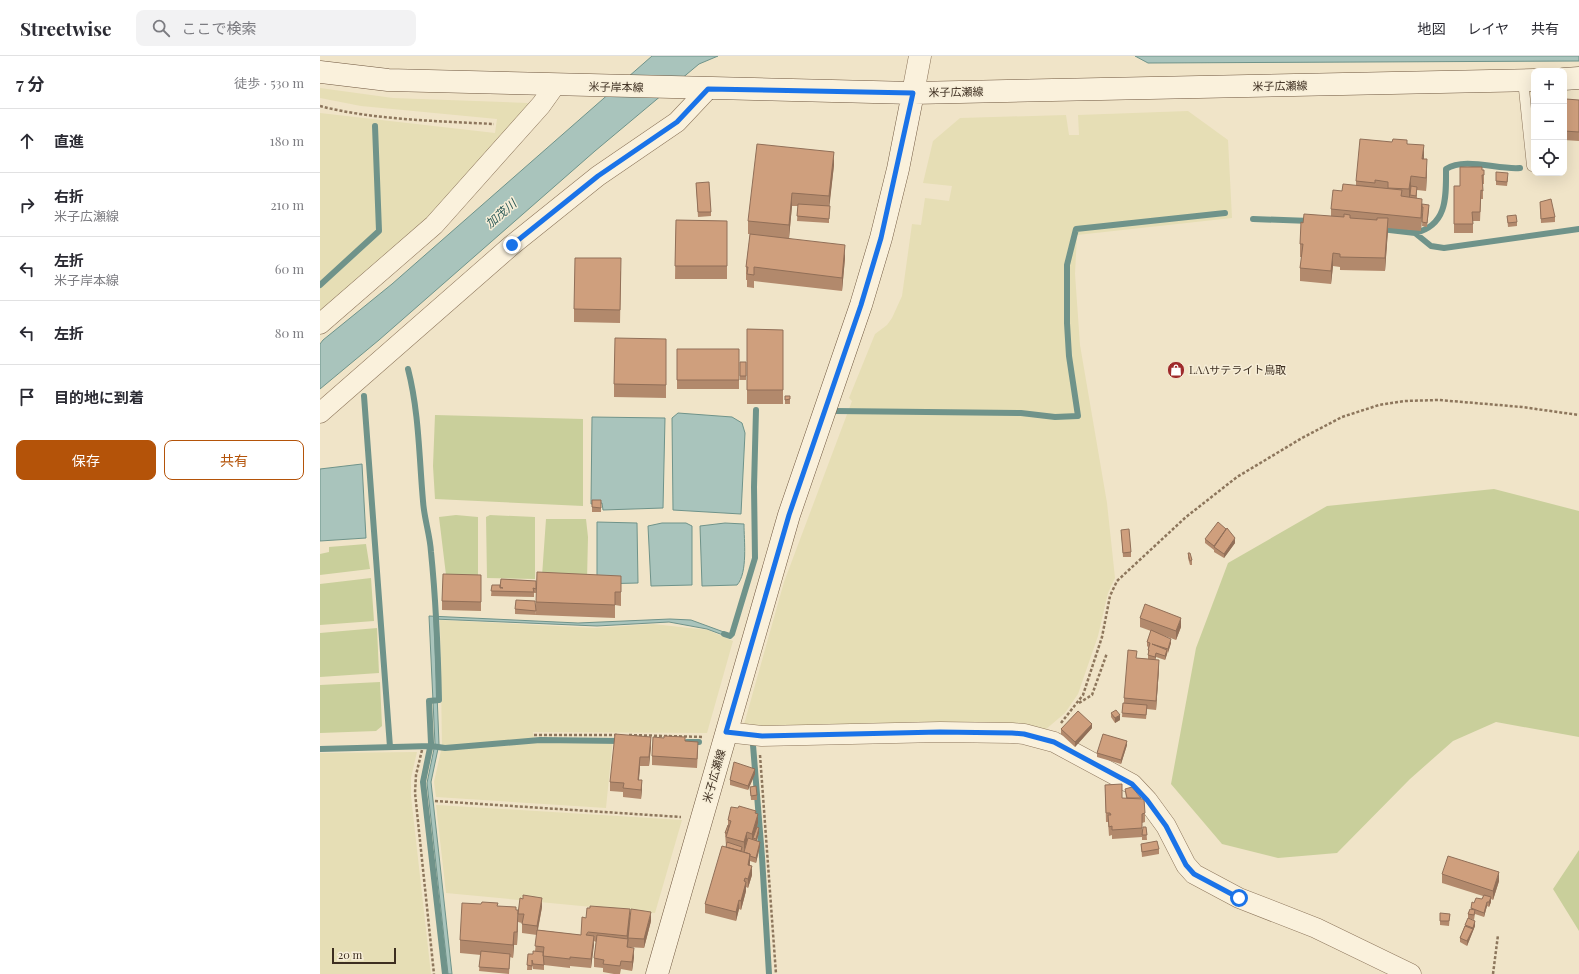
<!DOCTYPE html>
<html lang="ja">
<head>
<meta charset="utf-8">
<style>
  :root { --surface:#fff; --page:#f2f2f3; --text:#2b2b33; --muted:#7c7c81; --line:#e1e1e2; --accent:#b45309 }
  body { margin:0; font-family:"Playfair Display","Noto Sans JP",serif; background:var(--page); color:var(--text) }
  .controls { position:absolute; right:12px; top:12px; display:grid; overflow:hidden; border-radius:8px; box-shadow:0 4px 16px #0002 }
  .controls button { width:36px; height:36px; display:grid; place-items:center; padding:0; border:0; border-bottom:1px solid var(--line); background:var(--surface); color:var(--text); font:20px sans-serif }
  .scale { position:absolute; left:12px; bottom:10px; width:64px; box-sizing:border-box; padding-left:4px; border:2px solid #3d2e20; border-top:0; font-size:11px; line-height:14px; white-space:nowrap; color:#3d2e20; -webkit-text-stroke:3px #f7eed8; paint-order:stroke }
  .stop { position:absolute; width:12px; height:12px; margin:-9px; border:3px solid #1a73e8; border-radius:50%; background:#fff }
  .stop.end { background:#1a73e8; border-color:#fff; box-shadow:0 1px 4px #0008 }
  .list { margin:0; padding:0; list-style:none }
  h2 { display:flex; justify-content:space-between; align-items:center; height:52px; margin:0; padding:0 16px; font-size:17px }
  h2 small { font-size:13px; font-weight:400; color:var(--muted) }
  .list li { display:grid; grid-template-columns:26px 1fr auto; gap:12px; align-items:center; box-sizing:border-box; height:64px; padding:0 16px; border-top:1px solid var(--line) }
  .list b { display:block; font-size:15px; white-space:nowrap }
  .list p { margin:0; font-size:13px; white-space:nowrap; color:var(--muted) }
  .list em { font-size:13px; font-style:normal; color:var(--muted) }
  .actions { display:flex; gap:8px; padding:12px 16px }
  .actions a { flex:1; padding:9px 0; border:1px solid var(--accent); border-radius:8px; text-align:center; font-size:14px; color:var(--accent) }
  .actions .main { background:var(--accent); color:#fff }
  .icon { flex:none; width:22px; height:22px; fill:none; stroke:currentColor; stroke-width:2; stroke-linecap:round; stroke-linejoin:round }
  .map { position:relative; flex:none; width:1259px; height:918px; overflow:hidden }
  header { display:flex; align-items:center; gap:24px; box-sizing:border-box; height:56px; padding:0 20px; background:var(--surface); border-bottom:1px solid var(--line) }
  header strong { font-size:19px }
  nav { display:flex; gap:22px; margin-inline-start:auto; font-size:14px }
  .search { width:280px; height:36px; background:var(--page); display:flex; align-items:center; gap:10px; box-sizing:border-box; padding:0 14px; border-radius:8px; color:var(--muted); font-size:15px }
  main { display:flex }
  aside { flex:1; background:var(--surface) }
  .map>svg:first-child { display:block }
  .farmland { fill:#e6deb5 }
  .green { fill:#c9cf9b }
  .water { fill:#a9c4bc; stroke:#6f938a }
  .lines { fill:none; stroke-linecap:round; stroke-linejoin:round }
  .stream { stroke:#6f938a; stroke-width:6 }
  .service-casing { stroke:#8d765c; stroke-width:11 }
  .minor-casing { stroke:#8d765c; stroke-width:21 }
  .tertiary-casing { stroke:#8d765c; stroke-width:23 }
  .secondary-casing { stroke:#6f573f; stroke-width:23 }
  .path { stroke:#8d765c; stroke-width:2.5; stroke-dasharray:3 2; stroke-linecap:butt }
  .service { stroke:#faf1dc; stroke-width:10 }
  .minor { stroke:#faf1dc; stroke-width:20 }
  .tertiary { stroke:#faf1dc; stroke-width:22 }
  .secondary { stroke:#faf1dc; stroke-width:22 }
  .wall { fill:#b2896c }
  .shaded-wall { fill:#916f58 }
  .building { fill:#cf9f7d; stroke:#916f58 }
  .route { stroke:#1a73e8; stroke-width:5 }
  .labels { text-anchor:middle; stroke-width:3; stroke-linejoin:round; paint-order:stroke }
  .street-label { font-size:11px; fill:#3d2e20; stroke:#f7eed8 }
  .poi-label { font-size:11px; fill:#3d2e20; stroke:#f7eed8; text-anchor:start }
  .water-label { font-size:12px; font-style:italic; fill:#2f5d5a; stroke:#f7eed8 }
</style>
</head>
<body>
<header>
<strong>Streetwise</strong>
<div class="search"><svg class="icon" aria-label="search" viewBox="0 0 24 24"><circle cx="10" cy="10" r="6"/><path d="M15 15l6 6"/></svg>ここで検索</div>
<nav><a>地図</a><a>レイヤ</a><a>共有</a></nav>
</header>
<main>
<aside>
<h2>7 分<small>徒歩 · 530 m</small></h2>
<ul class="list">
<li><svg class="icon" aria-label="ahead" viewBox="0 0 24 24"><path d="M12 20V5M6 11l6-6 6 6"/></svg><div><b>直進</b></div><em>180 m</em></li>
<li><svg class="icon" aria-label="right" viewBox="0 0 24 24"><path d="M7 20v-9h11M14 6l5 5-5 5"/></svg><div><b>右折</b><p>米子広瀬線</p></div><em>210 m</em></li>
<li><svg class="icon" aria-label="left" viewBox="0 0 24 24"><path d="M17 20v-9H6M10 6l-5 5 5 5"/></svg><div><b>左折</b><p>米子岸本線</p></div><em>60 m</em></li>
<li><svg class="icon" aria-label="left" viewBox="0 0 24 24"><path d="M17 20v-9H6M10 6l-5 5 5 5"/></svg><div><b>左折</b></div><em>80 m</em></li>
<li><svg class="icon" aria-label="arrive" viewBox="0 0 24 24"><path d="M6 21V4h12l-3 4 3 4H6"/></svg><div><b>目的地に到着</b></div></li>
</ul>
<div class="actions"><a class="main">保存</a><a>共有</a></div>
</aside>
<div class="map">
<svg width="1259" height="918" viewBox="0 0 1259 918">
  <rect width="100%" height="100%" fill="#f0e4c8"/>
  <path class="farmland" d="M0,32L73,42L208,47L205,58L114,159L0,260V57L175,77L177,63L41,50L0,42Z
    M868,55L908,84L912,162L757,179L755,218L760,289L787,447L795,522L788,537L778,580L758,638L745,657L725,674L423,672L464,526L532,345L529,342L555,278L567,269L572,262L582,240L592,168L601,169L605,142L629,145L632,130L603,127L613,85L640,62L746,59L749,79H759L758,59Z
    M120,564L275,572L333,568L388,574L413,585L387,677L213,676L214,682H293L286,752L116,741L114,726L122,690Z
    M97,696L91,722V740L111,918H0V697Z
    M116,749H117L362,764L335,857L126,837Z"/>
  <path class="green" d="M115,359L263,363V450L115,443L113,410Z
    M1174,433L1259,455V681L1176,666L1133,685L1090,723L1017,797L958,802L902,788L851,728L876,592L908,507L1007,450Z
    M136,459L158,461V521L126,519L119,461Z
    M170,459L215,461V523L167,522L166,461Z
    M226,463H266L268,481L267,524L222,520Z
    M46,488L50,513L0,519V498L9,496V491Z
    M51,522L54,565L0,569V528Z
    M57,572L59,617L0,621V577Z
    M60,626L62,670L56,675L0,677V629Z
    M1259,794V875L1233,833Z"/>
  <path class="water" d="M332,0H398L379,8L275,95L59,284L0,333V288L3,284L72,228Z
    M815,0H1259V5L828,7Z
    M358,357L412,361L422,367L425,377L421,458L353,454L352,362Z
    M272,361L345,362L343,452L283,454L282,447L271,448Z
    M42,408L46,482L0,485V413Z
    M277,466L317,467L318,527L277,528Z
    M342,467H366L372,470V529L331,530L328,470Z
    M405,467L424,468C424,484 428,517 417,529L382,530L380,470Z
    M109,560L258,567L350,563L371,564L412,579L411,582L387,573L349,566L277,570L114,563L119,688L111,726L132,918H128L107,727L115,688Z"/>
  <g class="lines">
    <path class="stream" d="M933,163L990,165
      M1061,173L1095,177L1111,190L1124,192L1259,173
      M1095,177C1128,169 1126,140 1126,113C1145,101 1178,114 1200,112
      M0,229L59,175L55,70
      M88,313C99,356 99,400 103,445C104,462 110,479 111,496C116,545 118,595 119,644L109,645L111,687L103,726L125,918
      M44,340L70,691
      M515,355L701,357L735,361L758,360L749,300L747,267V209L756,173L905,157
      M404,578L410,580L412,578L435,502L434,431L436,354
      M367,686H379
      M433,689L442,801L449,918
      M0,693L111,690L125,692L220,684L302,685"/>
    <defs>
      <path id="service" d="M1203,24L1212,110"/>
      <path id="minor" d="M0,268L114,169L221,49L236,28
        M0,357L192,189L278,120L357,66L388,33
        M406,676L442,680L620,676L692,677L704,678L734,686L812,728L827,744L846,770L866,809L874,818L919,842L996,872L1091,918"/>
      <path id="tertiary" d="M593,37L600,0"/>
      <path id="secondary" d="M0,16L68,24L593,37L1214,24
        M1244,23L1259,22
        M337,918L469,459L541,249L561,182L578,113L593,37"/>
    </defs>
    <use href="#service" class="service-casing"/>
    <use href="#minor" class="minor-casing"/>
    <use href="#tertiary" class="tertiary-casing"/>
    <use href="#secondary" class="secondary-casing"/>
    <path class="path" d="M0,50C53,64 119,65 174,68
      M759,647L772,639L787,597
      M741,667L763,639L782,581L790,540L797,525L866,461L917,421L982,382L1022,361L1059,349L1084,345L1119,344L1202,351L1259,359
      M214,679H298
      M309,679L384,681
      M102,694L96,719L95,737L114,918
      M440,699L456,918
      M115,745L361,761
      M1173,918L1178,879"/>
    <use href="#service" class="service"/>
    <use href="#minor" class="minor"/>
    <use href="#tertiary" class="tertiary"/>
    <use href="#secondary" class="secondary"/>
  </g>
  <path class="wall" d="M1244,34V51L1259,44V85L1244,84Z
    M1087,88L1104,103L1107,116L1106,135L1097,134V142L1102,148L1109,153L1107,171L1102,170L1103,156H1102L1101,175L1068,172L1065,215L1020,214V211L1013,210L1011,228L980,225V212L982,201H980V188L983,167L1011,160V153L1022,135L1036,130V125Z
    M514,109L509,150V167L477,165L478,150H472L469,182L525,202L522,235L434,225V232L427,231V224H426V211L430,178H428V165Z
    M1162,114H1164V128H1163V143H1161L1160,165H1153V177H1134V130H1140Z
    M1176,116L1188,122L1187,130L1176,129Z
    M376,127L391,156V160L378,161Z
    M1220,146L1235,161V166L1221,167Z
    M1187,160L1197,166V170L1188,171Z
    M356,164L407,165V223H355Z
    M301,215L300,267L254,266V253Z
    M427,273L463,274V348H427Z
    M346,283V342L294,341V328Z
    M357,293H419V333H357Z
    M420,306H426V324H420Z
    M465,340H470V348H465Z
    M272,444H281V456H272Z
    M801,474L811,496V501H803Z
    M906,474L915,487L904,502L894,496V494L885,487V483Z
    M868,497L872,504V509H870L868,502Z
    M161,519V555L122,554V545Z
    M301,520V550L295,549V562L216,559V546Z
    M181,523L216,525V537H214V541L171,540L172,529L180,532Z
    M215,545L216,559L195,558V553Z
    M820,562L861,571L856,584L842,579L851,587L845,604L836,601L835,603L839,613L836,654L827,653L826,663L802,661L803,647H804V642L817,602L828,603V591L827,590V586L831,575L820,571Z
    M791,657L800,664L795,667L791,661Z
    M772,672L755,691L741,678V673Z
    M365,685L378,695L377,712L332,709V700Z
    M807,689L801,708L777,701V697Z
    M331,690L329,710H320L319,724L322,733L321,743L303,741V736L290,735V726Z
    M435,718L428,734L410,729V724Z
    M785,729L802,742H806L805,733L825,757V766L822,767V774L826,771L827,784H822V781L792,783V779L789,780L788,766H786Z
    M430,731L437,739V744H431Z
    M436,757L438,767L437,771L439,777L437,784L440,790L436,807L430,805V810L432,819L428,832L426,831V835L421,854L419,853L416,865L385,857V848L406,790L405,777L408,769V764Z
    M821,788L839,793V798L822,801Z
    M1122,818L1179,825L1173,844L1171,843V846L1169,851L1167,850L1164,861L1155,858L1154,864L1148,862V858L1151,853V852L1154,847L1162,843L1163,840L1122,827Z
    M178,850L196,854L198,867L197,889H194L193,902L190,901L189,918L159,915L161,899L140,897V884Z
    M222,851L218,874L261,879L310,862L308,883V891L314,901L312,915L301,913L300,918H294L283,916V912L274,911V902L276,886L274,885L271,912L250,910V912L224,909V914L213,913L212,909V914H207L208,898H213L215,895L217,879L202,877V867L198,866V858Z
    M1130,858L1129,870L1120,869V865Z
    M331,865L324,892L308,891V882Z
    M1145,869L1155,870L1147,890L1140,886V882Z"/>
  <path class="shaded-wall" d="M1104,89V103L1102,116V103Z
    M514,96V109L509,154V140Z
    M1107,103V116L1106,135V122Z
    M1091,120V133L1089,146V133Z
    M472,137V150L469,182V169Z
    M1102,143V156L1101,175V162Z
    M1068,162V175L1065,215V202Z
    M525,189V202L522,235V222Z
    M1013,197V210L1011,228V215Z
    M906,473V477L894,491V494V490Z
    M915,482V487L904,502V498Z
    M861,562V571L856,584V575Z
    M851,583V587L848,597V593Z
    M847,594V598L845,604V600Z
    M836,597V601L835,606V601Z
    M839,604V613L836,654V645Z
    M800,659V664L795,667V662Z
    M772,668V672L755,691V686Z
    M331,681V690L329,710V701Z
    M807,685V689L801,708V704Z
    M320,701V710L318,733V724Z
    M435,713V718L428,734V730Z
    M322,724V733L321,743V734Z
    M438,758V767L432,786V778Z
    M439,772V777L436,787V783Z
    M427,776V785L424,795V786Z
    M440,786V790L436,807V802Z
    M430,798V806L428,818V809Z
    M432,810V819L428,832V823Z
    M1179,816V825L1173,844V835Z
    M425,822V829L426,826V835L421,854V845L424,825Z
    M1171,841V846L1169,851V846Z
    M222,842V851L217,877V870Z
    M419,844V853L416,865V856Z
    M1167,846V850L1164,861V857Z
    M310,853V862L307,900V880Z
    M198,854V867L197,889V876Z
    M331,856V865L324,892V883Z
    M1155,865V870L1147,890V885Z
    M194,876V889L193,902V889Z
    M274,880V889L271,912V903Z
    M314,892V901L312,915V906Z"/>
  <path class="building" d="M1244,34H1245L1244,52L1246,43L1259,44V76L1244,75Z
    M1040,83L1072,86L1073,83L1087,84V88L1104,89L1102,103H1107L1106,122L1091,120L1089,133L1068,132V126L1055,124V127L1036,125Z
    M437,88L514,96L509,140L472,137L469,169L428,165Z
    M1140,111H1162V114H1164V119H1162L1163,135L1161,134L1160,156H1152L1153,168H1134V130H1140Z
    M1176,116L1188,117L1187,126L1176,125Z
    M389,126L391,156H378L376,127Z
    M1023,128L1082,134L1081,140L1102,143L1101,162L1011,153L1013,134L1022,135Z
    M1091,130L1097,131L1096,140L1090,139Z
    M1231,143L1235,161L1221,163L1220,146Z
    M478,148L510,150L509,163L477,160Z
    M1102,148L1109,149L1107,167L1102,166L1103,151H1102Z
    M984,158L1024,161V158L1030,159V162L1057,164V162H1068L1065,202L1020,201V198L1013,197L1011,215L980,212L983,188H980L981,166L983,167Z
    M1196,159L1197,166L1188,167L1187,160Z
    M356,164L407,165V210H355Z
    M430,178L525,189L522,222L434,211V219L427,218L428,211H426Z
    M255,202H301L300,254L254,253Z
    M427,273L463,274V334H427Z
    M295,282L346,283V329L294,328Z
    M357,293H419V324H357Z
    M420,306H426V320H420Z
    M465,340H470V343L465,344Z
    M272,444H281V452L272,451Z
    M898,466L906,473L894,490L885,483Z
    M907,472L915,482L904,498L894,491Z
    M809,473L811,496L803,497L801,474Z
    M868,497H870L872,504L870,505Z
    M217,516L301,520V536H295V549L216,546Z
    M123,518L161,519V546L122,545Z
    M181,523L216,525V533L213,532L214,536L171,535L172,529H180V532H183L180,531Z
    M196,544L215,545L216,555L195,553Z
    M825,548L861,562L856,575L820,562Z
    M831,574L851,583L848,593L832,588L847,594L845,600L836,597L835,601L828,599L829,594H828L830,587L827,586Z
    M808,594L817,595L816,602L839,604L836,645L804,642Z
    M803,647L827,649L826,659L802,657Z
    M796,654L800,659L795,662L791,657Z
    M758,655L772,668L755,686L741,673Z
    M295,678L331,681L329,701H320L318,724H322L321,734L303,732L304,727L290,726Z
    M783,678L807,685L801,704L777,697Z
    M344,680L365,681V685L378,686L377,703L332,700L333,681L344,682Z
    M414,706L435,713L428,730L410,724Z
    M802,728V742L824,743L825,757L822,758V772L792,774V770L789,771L788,759H791L790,757H786L785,729Z
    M436,730L437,739L431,740L430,731Z
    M812,731L821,742H807L805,733Z
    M419,750L436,755L435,757L438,758L432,778L427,776L424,786L406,781L411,765L408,764L411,751L418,752Z
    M408,769H409L407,777H405Z
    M437,771L439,772L436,783L433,782Z
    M823,771H826L827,779H822Z
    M428,782L440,786L436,802L430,800V798L424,796Z
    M837,785L839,793L822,796L821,788Z
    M407,786L422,791L421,795L406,791Z
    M402,790L430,798L428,809L432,810L428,823L425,822L424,825L426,826L421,845L419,844L416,856L385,848Z
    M1128,800L1179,816L1173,835L1122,818Z
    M203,839L222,842L217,870L202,868L204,858H198L200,842L203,843Z
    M1164,839L1171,841L1169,846H1167L1164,857L1151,852L1152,846L1154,847L1156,842L1162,843Z
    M162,846L178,847L177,850L196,851V854H198L197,876H194L193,889L140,884L142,847L161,848Z
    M270,850L310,853L307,880L268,876L266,879L274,880L271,903L250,901V903L223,900L224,891L215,890L217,874L261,879L262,861L266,862L267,852H270Z
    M311,853L331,856L324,883L308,882Z
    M1150,853L1155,854L1154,859L1148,858Z
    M1120,857L1130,858L1129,865H1120Z
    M1148,862L1155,865L1153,872L1145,869Z
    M1145,870L1153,873L1147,885L1140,882Z
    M277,879L308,883L307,891L314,892L312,906L301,905L300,910L283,908L284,904L274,902Z
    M161,895L190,898L189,913L159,911Z
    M213,895L223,896L224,909L213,908L212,904V910L207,909L208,898H213Z"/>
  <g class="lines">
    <path class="route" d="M192,189L278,120L357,66L388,33L593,37L561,182L541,249L469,459L406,676L442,680L620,676L692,677L704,678L734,686L812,728L827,744L846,770L866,809L874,818L919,842"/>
  </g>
  <defs>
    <symbol id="shop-disc" viewBox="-11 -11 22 22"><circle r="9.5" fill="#9e2a2b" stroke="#f7eed8"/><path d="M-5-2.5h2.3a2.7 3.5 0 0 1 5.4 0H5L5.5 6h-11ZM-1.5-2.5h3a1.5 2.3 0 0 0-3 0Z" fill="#fff"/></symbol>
  </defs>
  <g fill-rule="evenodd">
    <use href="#shop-disc" x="846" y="304" width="20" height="20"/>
  </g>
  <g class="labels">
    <g class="street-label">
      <text transform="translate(960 30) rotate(-1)" y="4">米子広瀬線</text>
      <text transform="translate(296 31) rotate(1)" y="4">米子岸本線</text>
      <text transform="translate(636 36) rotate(-1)" y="4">米子広瀬線</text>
      <text transform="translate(394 720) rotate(-74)" y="4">米子広瀬線</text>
    </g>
    <g class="poi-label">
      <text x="869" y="318">LAAサテライト鳥取</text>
    </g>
    <g class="water-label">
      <text transform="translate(181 158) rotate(-41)" y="4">加茂川</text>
    </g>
  </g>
</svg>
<div class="controls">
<button>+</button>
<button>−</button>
<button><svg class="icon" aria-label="locate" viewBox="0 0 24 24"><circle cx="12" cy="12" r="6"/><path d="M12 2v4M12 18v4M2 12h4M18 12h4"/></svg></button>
</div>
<div class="scale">20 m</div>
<div class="stop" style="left:919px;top:842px"></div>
<div class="stop end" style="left:192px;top:189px"></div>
</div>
</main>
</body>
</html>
